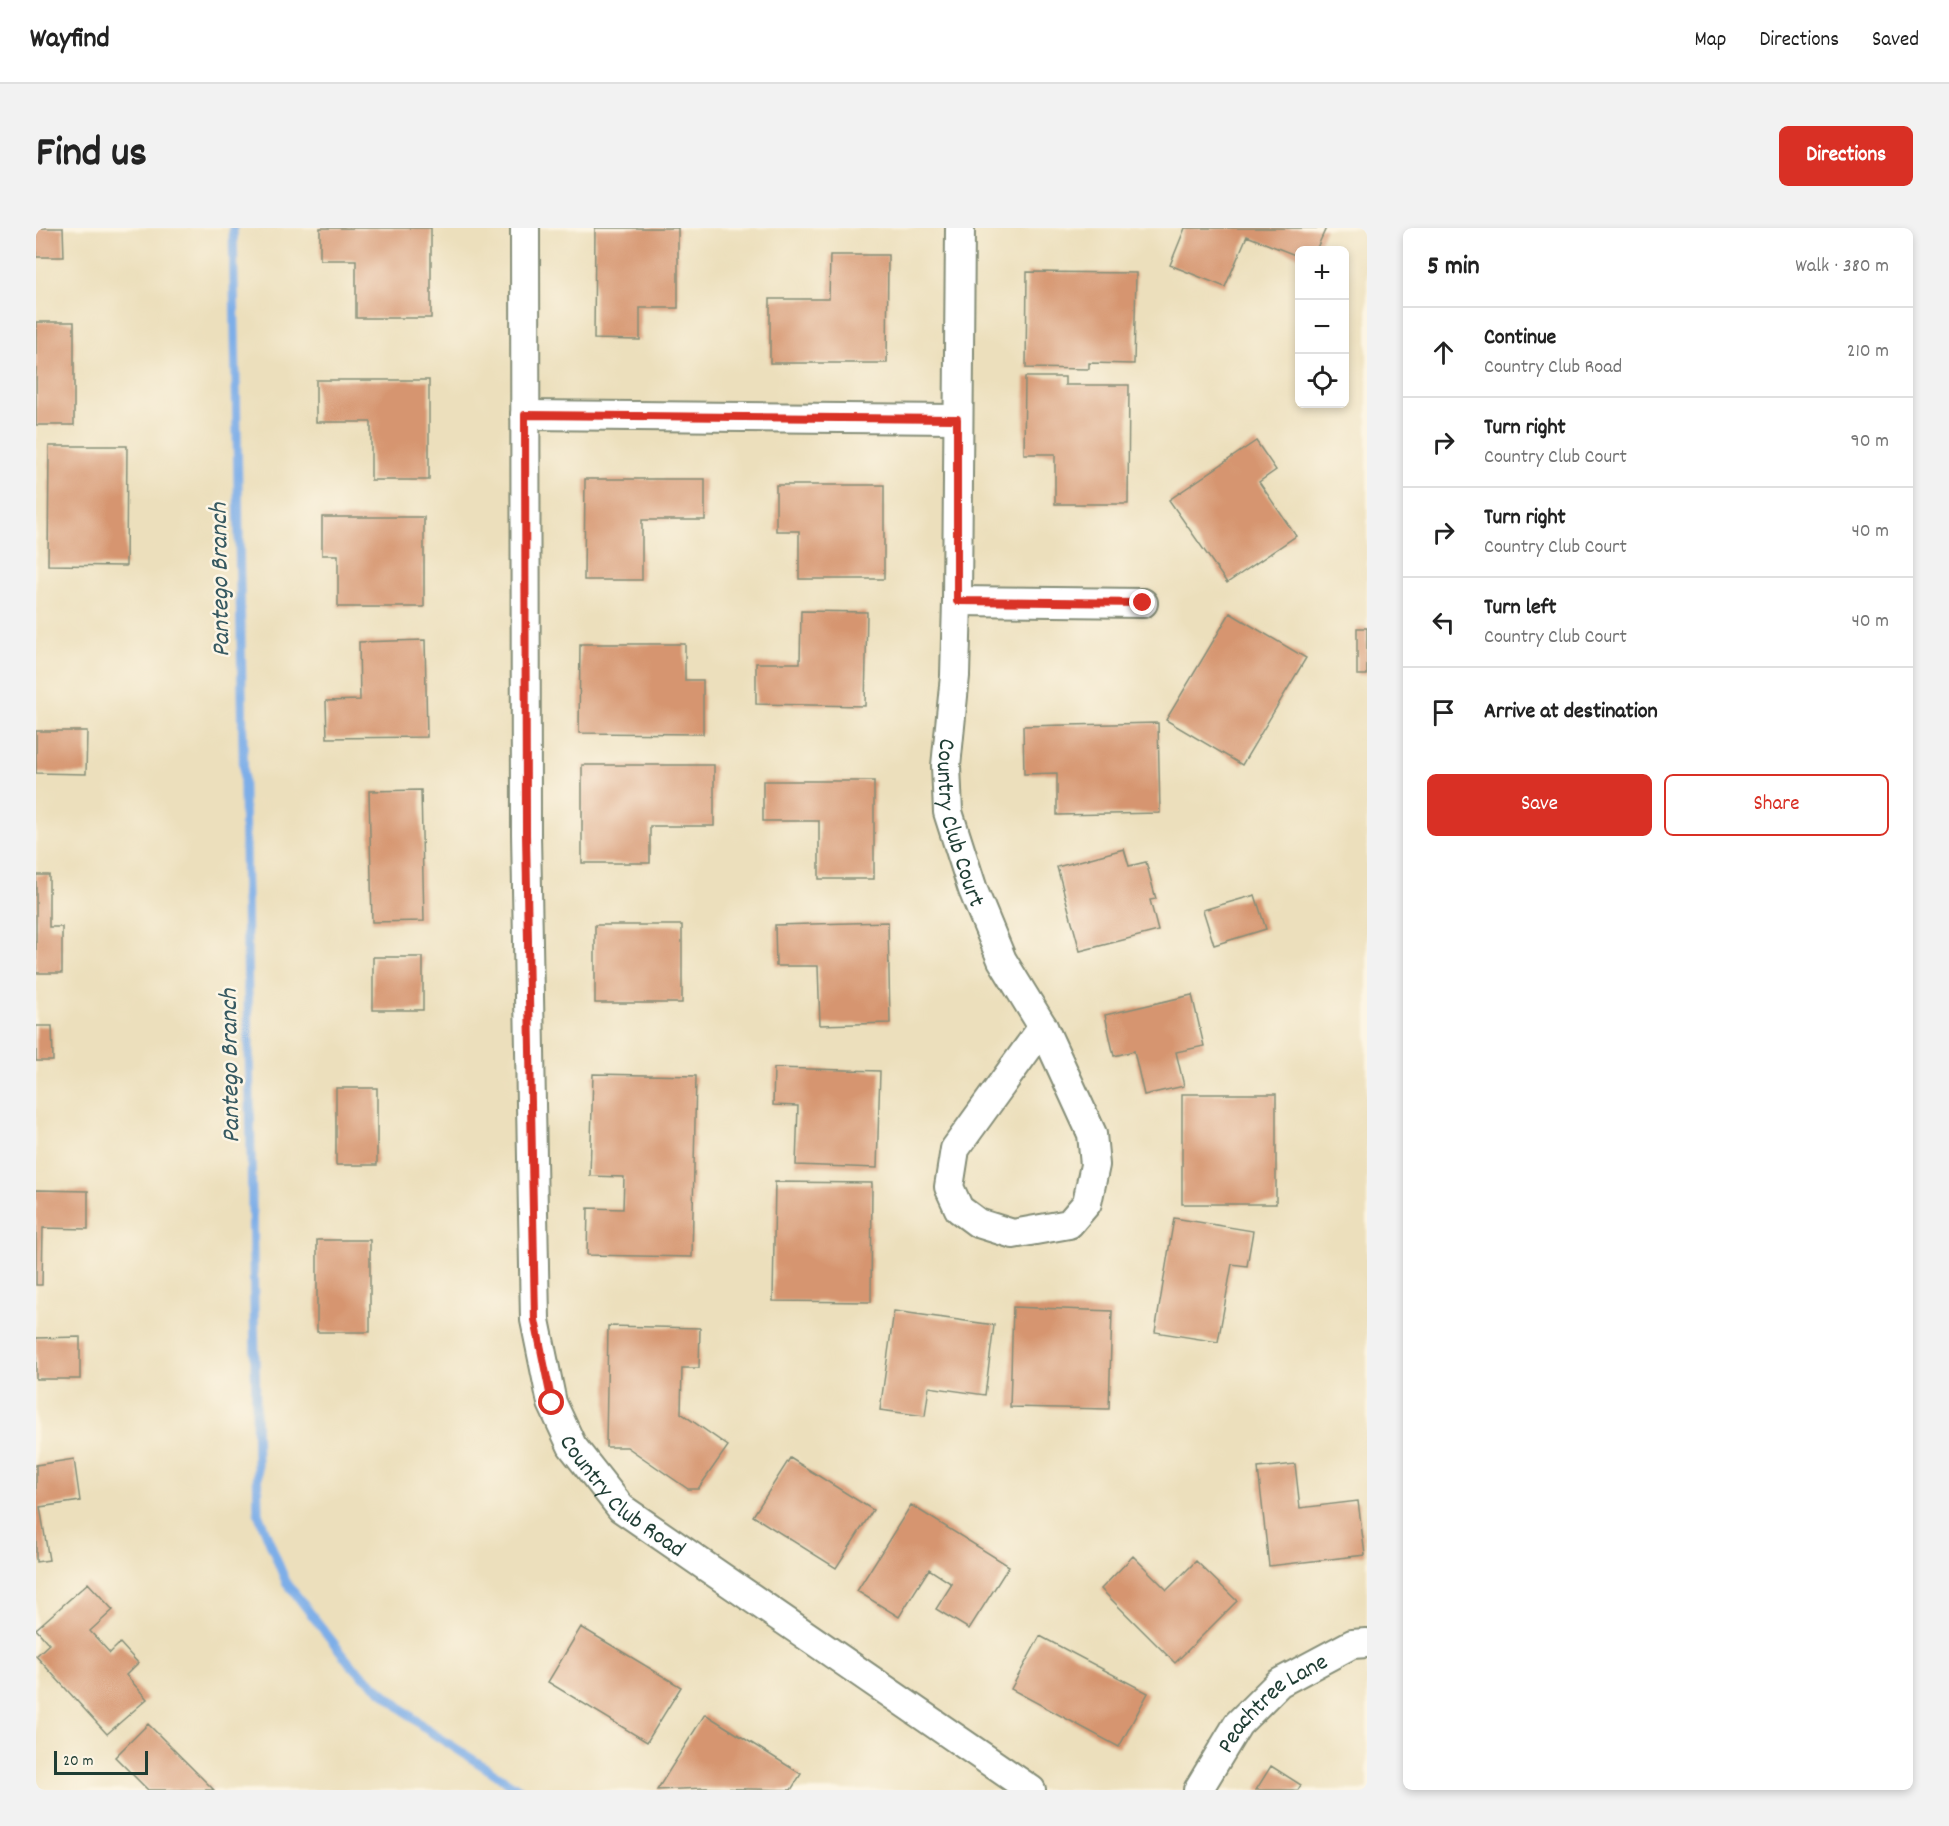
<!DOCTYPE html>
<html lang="en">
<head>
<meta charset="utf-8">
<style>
  :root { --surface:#fff; --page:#f2f2f2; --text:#222; --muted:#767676; --line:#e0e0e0; --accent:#d93025 }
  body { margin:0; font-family:Dekko,sans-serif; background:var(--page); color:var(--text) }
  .controls { position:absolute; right:18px; top:18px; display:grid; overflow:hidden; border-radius:9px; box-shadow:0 3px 9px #0003 }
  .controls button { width:54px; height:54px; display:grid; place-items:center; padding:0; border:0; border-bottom:2px solid var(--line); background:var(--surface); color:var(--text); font:30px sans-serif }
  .scale { position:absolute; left:18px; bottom:15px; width:94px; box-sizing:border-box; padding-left:6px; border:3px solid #1f3d34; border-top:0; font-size:16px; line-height:21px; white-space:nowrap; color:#1f3d34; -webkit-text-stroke:4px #fcf5e5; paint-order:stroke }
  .stop { position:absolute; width:18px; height:18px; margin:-14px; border:4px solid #d93025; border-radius:50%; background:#fff }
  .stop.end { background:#d93025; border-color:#fff; box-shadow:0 2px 6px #0008 }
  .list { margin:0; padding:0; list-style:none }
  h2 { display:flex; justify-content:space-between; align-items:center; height:78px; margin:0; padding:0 24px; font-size:26px }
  h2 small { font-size:20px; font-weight:400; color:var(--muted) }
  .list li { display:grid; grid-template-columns:39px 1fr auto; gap:18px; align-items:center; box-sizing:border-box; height:90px; padding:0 24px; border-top:2px solid var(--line) }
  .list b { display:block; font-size:22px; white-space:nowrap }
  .list p { margin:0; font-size:20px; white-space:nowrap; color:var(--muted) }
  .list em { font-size:20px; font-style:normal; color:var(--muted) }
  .actions { display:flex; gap:12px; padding:18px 24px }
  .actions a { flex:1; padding:14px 0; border:2px solid var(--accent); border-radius:9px; text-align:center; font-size:21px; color:var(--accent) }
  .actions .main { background:var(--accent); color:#fff }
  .icon { flex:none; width:33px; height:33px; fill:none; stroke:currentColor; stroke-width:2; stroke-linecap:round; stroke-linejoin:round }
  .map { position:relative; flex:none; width:1331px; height:1562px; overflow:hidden; border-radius:9px }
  header { display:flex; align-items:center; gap:36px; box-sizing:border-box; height:84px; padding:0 30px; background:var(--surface); border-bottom:2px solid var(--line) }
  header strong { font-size:28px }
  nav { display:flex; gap:33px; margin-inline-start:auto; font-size:21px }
  .intro { display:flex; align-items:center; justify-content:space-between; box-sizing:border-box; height:144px; padding:0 36px }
  h1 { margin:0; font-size:42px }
  .button { padding:15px 27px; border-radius:9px; background:var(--accent); color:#fff; font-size:21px; font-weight:700 }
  main { display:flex; gap:36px; padding:0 36px }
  aside { flex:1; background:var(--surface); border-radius:9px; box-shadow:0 3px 9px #0003 }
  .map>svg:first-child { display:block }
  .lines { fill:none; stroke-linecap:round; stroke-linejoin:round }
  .stream { stroke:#7daee8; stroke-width:9 }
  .building { fill:#d69570 }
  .minor-casing { stroke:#868e78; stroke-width:32 }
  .minor { stroke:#fff; stroke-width:28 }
  .route { stroke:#d93025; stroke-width:8 }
  .labels { text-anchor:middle; stroke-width:5; stroke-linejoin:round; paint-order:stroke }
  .street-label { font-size:24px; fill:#1f3d34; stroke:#fcf5e5 }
  .water-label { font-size:26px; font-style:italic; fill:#365961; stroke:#fcf5e5 }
</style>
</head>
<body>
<header>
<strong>Wayfind</strong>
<nav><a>Map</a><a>Directions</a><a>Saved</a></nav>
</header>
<div class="intro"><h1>Find us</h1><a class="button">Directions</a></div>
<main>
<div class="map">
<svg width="1331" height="1562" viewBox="0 0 1331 1562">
  <rect width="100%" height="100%" fill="#fcf5e5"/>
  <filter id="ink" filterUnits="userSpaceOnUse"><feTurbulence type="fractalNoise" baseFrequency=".0167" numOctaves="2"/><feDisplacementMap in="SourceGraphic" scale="12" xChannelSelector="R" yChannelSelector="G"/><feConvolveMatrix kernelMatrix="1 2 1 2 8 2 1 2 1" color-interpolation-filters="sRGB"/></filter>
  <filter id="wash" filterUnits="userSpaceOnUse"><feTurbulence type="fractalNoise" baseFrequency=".008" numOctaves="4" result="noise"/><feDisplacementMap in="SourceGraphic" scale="24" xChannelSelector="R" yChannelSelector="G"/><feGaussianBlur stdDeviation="1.35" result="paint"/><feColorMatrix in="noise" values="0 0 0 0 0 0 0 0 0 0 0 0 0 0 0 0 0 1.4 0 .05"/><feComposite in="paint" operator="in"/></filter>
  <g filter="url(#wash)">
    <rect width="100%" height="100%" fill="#ecdfbc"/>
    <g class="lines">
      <path class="stream" d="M197,0L222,1285L250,1354L315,1437L390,1501L484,1562"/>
    </g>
    <g id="blocks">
      <path class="building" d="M0,0H27L28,29H0Z
        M284,0H395V90H320V32H284Z
        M559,0H642V80H604V112L558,111Z
        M1149,0H1290L1280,22H1264V29L1211,8L1189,59L1134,37Z
        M794,27H852L851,135H734V71H793Z
        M991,44L1100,45L1098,136L1053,135V141L990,140Z
        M0,94H38V197H0Z
        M989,149H1029V157H1093L1092,276H1019V226H988Z
        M280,152H393V252H335V194H280Z
        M1220,213L1240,242L1223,254L1260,308L1191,355L1133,272Z
        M13,218H91L90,338L12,337Z
        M549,251H669V292H606V352H548Z
        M740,257H848V351H763V303H740Z
        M286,289H388V379H302V327H286Z
        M765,383L831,384L829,478L720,476V435H764Z
        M1194,385L1270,430L1206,537L1130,492Z
        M1321,400H1331V447H1321Z
        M389,412L391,509L291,510L290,473L324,472L323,414Z
        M544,416H649V452H667V506L543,505Z
        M1122,495L1124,585L1021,587V545L988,546L987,498Z
        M0,503H51L50,546L0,545Z
        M546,537H678V598H614V635H546Z
        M727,553H838V651H783V593H727Z
        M385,562L388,693L336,694L333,563Z
        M1088,621L1093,638L1110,634L1120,671L1114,672L1122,703L1044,723L1021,639Z
        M0,647H13V699H26V745H0Z
        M1219,667L1230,701L1178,717L1167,682Z
        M852,694L854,795L784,797L782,738H740L739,697Z
        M559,697H646V775H559Z
        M337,729H387V782H337Z
        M1156,767L1168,818L1140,824L1148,858L1108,867L1098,823L1078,828L1069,787Z
        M0,798H16L17,833H0Z
        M738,840L844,843L841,940L760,937L762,878L737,877Z
        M557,846L660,848L656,1029L551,1027L552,980L587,981L588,949L554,948Z
        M300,860H341V937H300Z
        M1146,866H1240V976H1146Z
        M739,954L836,955L835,1074L737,1073Z
        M0,962L52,963V1001L7,1000L6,1057H0Z
        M1138,990L1217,1003L1211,1038L1196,1036L1182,1114L1119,1104Z
        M281,1012H334V1104H281Z
        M977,1079L1076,1083L1073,1181L974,1179Z
        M858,1083L958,1097L949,1167L893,1159L889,1188L844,1182Z
        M572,1098L664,1100L663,1140H646L645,1185L692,1218L662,1261H652L591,1219H570Z
        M44,1109V1151H0V1110Z
        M754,1230L837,1282L800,1340L717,1288Z
        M38,1231L44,1273L4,1279L13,1332L0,1334V1237Z
        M1259,1236L1264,1280L1322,1273L1329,1327L1233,1338L1222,1240Z
        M875,1277L973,1338L933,1401L900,1381L916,1356L893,1341L863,1389L821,1363Z
        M1097,1328L1131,1362L1160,1333L1201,1373L1139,1435L1065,1361Z
        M52,1355L77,1382L54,1403L74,1425L84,1415L102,1435L90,1447L111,1471L71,1506L0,1428L13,1416L0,1401Z
        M545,1399L645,1459L611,1514L512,1454Z
        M1004,1408L1112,1465L1083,1519L975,1461Z
        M669,1486L765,1546L755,1562L669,1560L621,1562Z
        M112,1496L178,1562H112L79,1529Z
        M1235,1538L1265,1557L1262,1562H1220Z"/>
    </g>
  </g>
  <g filter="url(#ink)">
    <use href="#blocks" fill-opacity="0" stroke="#868e78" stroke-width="1.5"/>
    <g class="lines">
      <defs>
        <g id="minor">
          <path id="s1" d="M489,0L490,606L499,1092L516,1175L536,1218L585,1280L995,1562"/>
          <path id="s2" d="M924,0L921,373L919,448L910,538L912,584L937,662L966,732L1007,799"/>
          <path d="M489,187L921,191"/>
          <path d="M921,373L1107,375"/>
          <path d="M1007,799L1056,906L1059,937L1051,975L1033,996L977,1006L942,995L923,981L913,959L919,921Z"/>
          <path id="s3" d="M1162,1562L1202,1496L1243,1455L1316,1416L1331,1415"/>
        </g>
      </defs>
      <use href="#minor" class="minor-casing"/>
      <use href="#minor" class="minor"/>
    </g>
  </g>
  <g class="lines" filter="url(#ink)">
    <path class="route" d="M516,1175L499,1092L490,606L489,187L921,191V373L1107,375"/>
  </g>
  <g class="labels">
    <g class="street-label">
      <text dy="8" stroke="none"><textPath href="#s2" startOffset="597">Country Club Court</textPath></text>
      <text dy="8" stroke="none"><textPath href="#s1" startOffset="1296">Country Club Road</textPath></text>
      <text dy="8" stroke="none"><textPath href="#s3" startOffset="117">Peachtree Lane</textPath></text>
    </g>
    <g class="water-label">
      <text transform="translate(182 352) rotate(-91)" y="9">Pantego Branch</text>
      <text transform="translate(192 838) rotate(-91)" y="9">Pantego Branch</text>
    </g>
  </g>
</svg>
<div class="controls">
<button>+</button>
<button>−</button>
<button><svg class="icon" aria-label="locate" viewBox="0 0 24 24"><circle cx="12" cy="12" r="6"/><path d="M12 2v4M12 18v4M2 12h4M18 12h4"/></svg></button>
</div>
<div class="scale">20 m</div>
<div class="stop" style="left:516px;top:1175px"></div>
<div class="stop end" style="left:1107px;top:375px"></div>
</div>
<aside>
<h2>5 min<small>Walk · 380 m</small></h2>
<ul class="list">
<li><svg class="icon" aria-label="ahead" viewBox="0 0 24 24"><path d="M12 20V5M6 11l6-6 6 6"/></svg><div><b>Continue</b><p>Country Club Road</p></div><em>210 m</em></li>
<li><svg class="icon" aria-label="right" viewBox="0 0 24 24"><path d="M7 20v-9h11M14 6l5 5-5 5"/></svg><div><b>Turn right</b><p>Country Club Court</p></div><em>90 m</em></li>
<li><svg class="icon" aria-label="right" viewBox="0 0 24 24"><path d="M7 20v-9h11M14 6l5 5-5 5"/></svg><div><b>Turn right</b><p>Country Club Court</p></div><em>40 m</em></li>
<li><svg class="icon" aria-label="left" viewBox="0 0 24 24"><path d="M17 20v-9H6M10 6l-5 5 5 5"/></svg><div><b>Turn left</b><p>Country Club Court</p></div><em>40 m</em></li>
<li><svg class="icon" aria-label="arrive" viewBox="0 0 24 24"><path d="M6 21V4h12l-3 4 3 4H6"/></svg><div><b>Arrive at destination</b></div></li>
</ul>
<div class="actions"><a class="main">Save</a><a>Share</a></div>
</aside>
</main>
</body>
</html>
